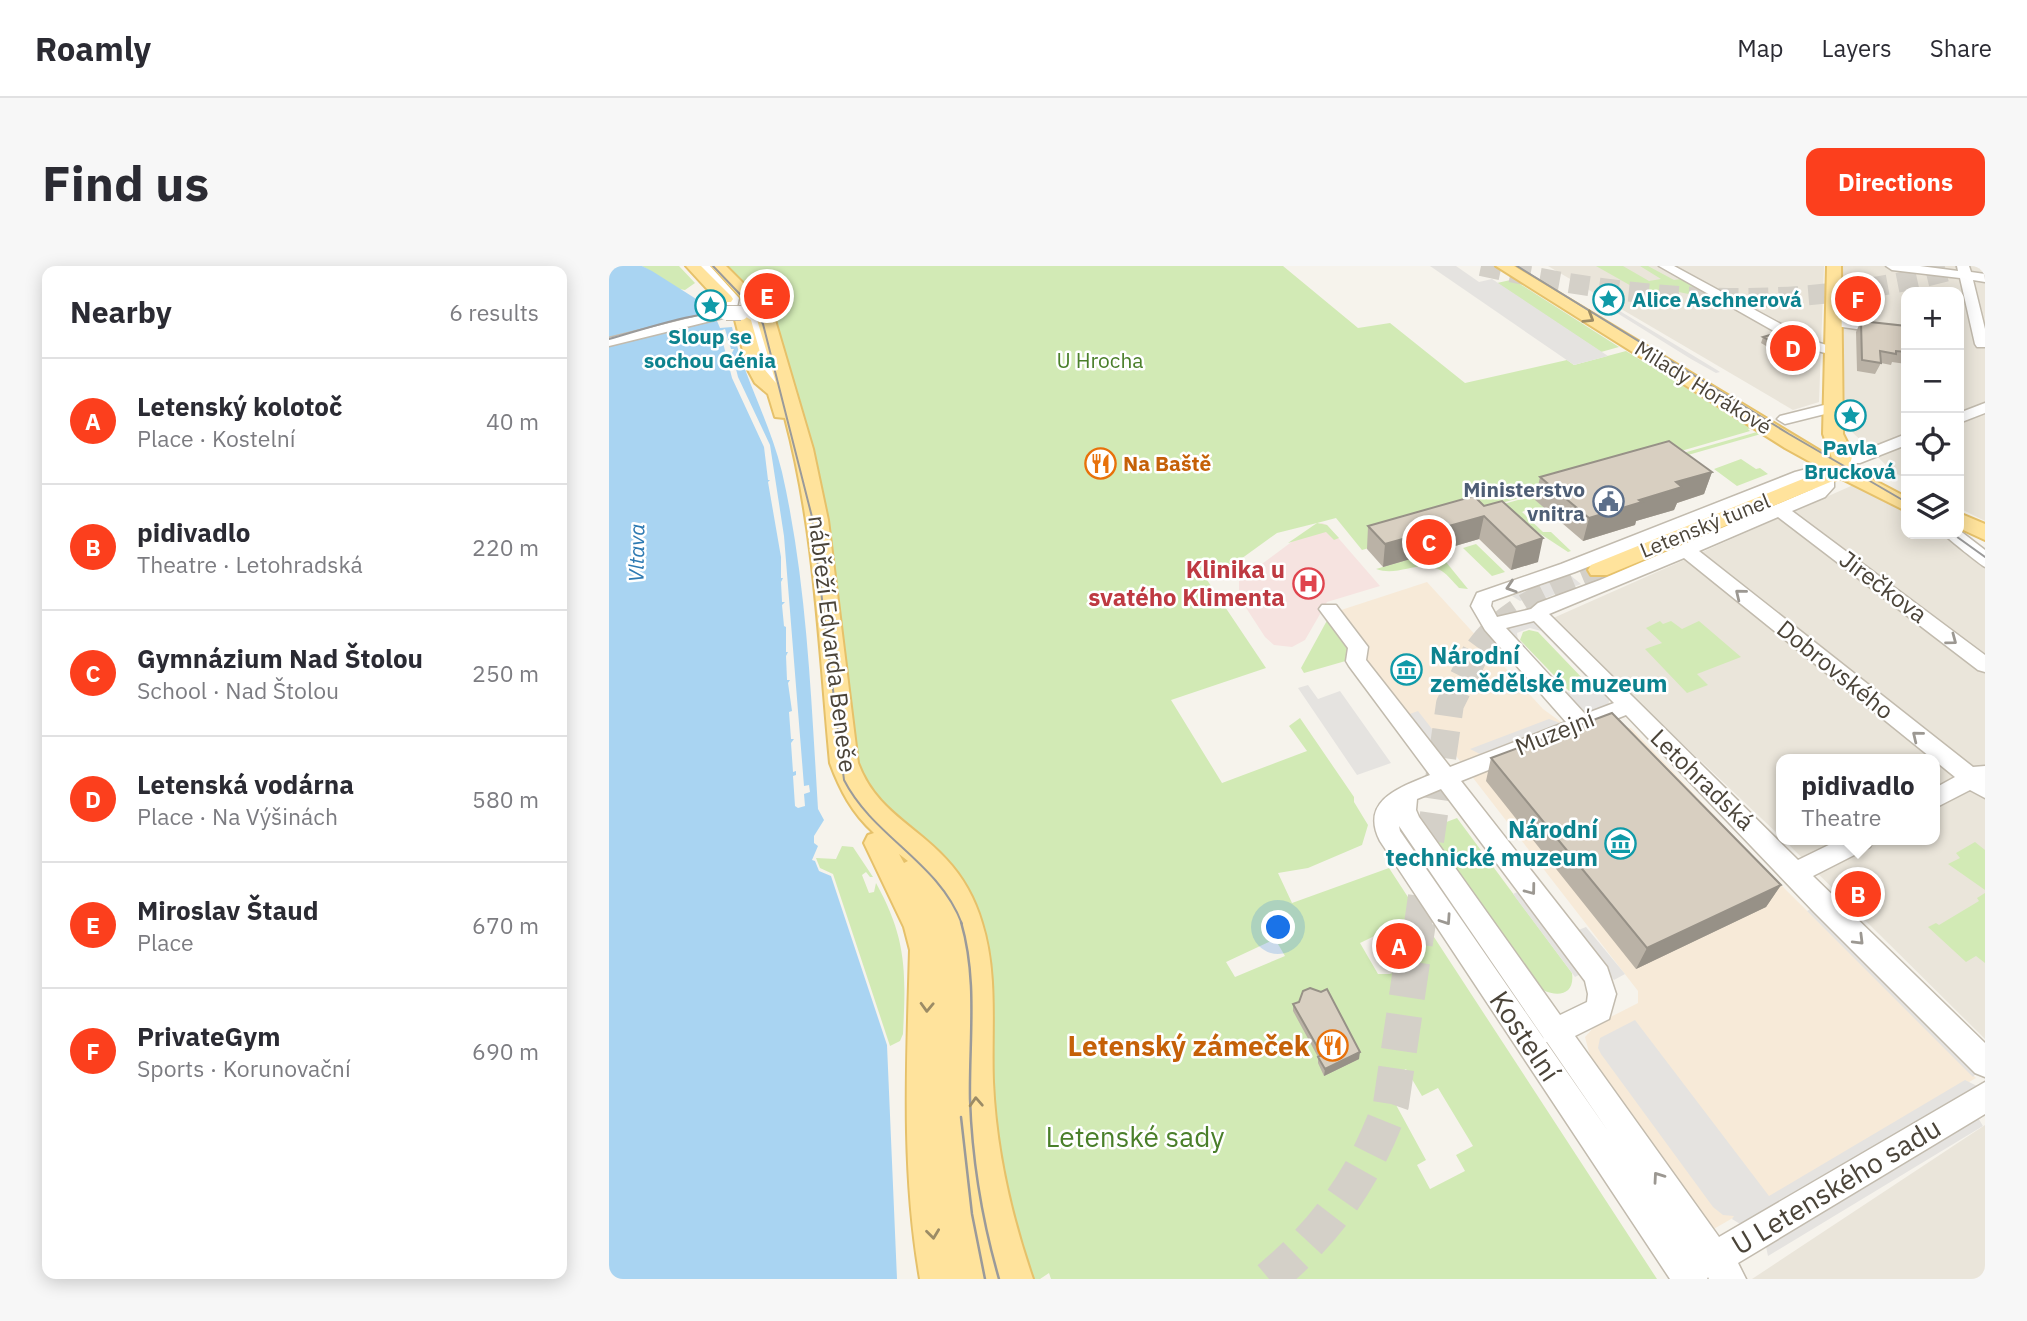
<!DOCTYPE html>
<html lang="en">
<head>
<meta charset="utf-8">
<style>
  :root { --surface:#fff; --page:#f7f7f7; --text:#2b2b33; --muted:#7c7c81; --line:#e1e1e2; --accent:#fc3f1d }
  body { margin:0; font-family:"IBM Plex Sans",sans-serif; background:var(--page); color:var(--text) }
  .controls { position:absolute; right:21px; top:21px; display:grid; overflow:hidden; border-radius:14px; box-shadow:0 4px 18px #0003 }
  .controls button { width:63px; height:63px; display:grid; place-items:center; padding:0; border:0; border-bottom:2px solid var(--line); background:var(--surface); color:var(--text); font:35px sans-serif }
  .you { position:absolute; left:670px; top:662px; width:24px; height:24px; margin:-18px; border:5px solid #fff; border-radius:50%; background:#1a73e8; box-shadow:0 0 0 10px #1a73e833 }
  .badge { display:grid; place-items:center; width:46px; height:46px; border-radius:50%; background:var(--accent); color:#fff; font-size:23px; font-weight:700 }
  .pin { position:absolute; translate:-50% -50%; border:4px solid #fff; box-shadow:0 2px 7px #0006 }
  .popup { position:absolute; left:1167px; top:488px; width:164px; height:91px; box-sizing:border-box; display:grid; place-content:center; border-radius:14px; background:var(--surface); filter:drop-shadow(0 2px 5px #0005); font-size:23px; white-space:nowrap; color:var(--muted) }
  .popup b { font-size:26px; color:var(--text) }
  .popup::after { content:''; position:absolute; left:50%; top:100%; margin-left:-14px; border:14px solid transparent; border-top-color:var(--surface) }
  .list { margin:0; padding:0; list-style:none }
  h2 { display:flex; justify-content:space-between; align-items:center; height:91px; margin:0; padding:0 28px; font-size:30px }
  h2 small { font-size:23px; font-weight:400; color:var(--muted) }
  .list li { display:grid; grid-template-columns:46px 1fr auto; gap:21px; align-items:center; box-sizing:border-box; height:126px; padding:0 28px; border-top:2px solid var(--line) }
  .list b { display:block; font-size:26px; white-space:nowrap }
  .list p { margin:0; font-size:23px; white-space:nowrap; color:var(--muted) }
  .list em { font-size:23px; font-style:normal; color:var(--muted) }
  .icon { flex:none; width:38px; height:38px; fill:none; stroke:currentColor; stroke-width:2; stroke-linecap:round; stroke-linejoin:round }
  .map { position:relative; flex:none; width:1376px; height:1013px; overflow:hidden; border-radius:14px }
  header { display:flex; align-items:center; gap:42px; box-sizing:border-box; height:98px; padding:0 35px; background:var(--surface); border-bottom:2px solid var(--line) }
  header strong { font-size:33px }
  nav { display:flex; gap:38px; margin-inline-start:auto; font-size:24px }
  .intro { display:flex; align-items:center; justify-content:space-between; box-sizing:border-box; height:168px; padding:0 42px }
  h1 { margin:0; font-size:49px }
  .button { padding:18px 32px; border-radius:14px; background:var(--accent); color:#fff; font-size:24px; font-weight:700 }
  main { display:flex; gap:42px; padding:0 42px }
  aside { flex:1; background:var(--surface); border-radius:14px; box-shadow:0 4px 18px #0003 }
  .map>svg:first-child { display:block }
  .residential { fill:#eae5da }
  .commercial { fill:#f7ead8 }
  .medical { fill:#f6e3e0 }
  .green { fill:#d2eab5; fill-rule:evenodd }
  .parking { fill:#e5e3e0; fill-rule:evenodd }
  .water { fill:#a9d4f2 }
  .pier { fill:#f6f3ec }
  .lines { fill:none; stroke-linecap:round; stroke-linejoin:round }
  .major-tunnel-far2 { stroke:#d4d0c8; stroke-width:22; stroke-dasharray:22 10; stroke-linecap:butt }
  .major-tunnel-far1 { stroke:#d4d0c8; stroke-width:28; stroke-dasharray:28 14; stroke-linecap:butt }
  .major-tunnel { stroke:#d4d0c8; stroke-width:36; stroke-dasharray:36 18; stroke-linecap:butt }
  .highway-tunnel { stroke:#d4d0c8; stroke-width:20; stroke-dasharray:20 10; stroke-linecap:butt }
  .minor-casing { stroke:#c2bbae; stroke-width:3 }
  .major-casing { stroke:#e6c16a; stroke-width:4 }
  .minor { fill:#fff; fill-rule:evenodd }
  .major { fill:#ffe39c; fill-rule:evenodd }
  .tram-far1 { stroke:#9a9a9a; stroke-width:2 }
  .tram { stroke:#9a9a9a; stroke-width:2.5 }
  .minor-bridge-casing { stroke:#c2bbae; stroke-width:16; stroke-linecap:butt }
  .minor-bridge { stroke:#fff; stroke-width:14 }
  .wall { fill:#bab2a6 }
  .shaded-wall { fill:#979187 }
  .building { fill:#d8cfc1; stroke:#979187; stroke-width:2 }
  .oneway { stroke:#9c8c66 }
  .oneway2 { stroke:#9c9892 }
  .labels { text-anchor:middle; stroke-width:5; stroke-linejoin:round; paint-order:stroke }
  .far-culture-label { font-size:21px; font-weight:bold; fill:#0d838f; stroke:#fff }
  .far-park-label { font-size:21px; fill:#4a7f2a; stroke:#fff }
  .far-street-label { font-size:21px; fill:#4b4439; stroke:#fff }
  .far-food-label { font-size:21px; font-weight:bold; fill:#c56008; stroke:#fff; text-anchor:start }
  .far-service-label { font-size:21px; font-weight:bold; fill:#4e5e75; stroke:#fff; text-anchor:end }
  .far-water-label { font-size:21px; font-style:italic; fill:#2e7ab2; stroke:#fff }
  .health-label { font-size:24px; font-weight:bold; fill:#be3a42; stroke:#fff; text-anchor:end }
  .street-label { font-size:24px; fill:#4b4439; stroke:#fff }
  .culture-label { font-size:24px; font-weight:bold; fill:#0d838f; stroke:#fff; text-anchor:start }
  .near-street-label { font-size:28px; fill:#4b4439; stroke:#fff }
  .near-food-label { font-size:28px; font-weight:bold; fill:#c56008; stroke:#fff; text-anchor:end }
  .near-park-label { font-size:28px; fill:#4a7f2a; stroke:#fff }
</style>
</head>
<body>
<header>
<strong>Roamly</strong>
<nav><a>Map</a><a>Layers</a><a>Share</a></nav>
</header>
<div class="intro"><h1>Find us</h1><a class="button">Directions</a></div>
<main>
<aside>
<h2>Nearby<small>6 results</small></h2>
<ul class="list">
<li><span class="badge">A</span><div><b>Letenský kolotoč</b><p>Place · Kostelní</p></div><em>40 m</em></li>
<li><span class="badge">B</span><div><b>pidivadlo</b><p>Theatre · Letohradská</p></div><em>220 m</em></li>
<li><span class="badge">C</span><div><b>Gymnázium Nad Štolou</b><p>School · Nad Štolou</p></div><em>250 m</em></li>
<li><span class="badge">D</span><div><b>Letenská vodárna</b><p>Place · Na Výšinách</p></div><em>580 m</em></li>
<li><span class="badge">E</span><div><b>Miroslav Štaud</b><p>Place</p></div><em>670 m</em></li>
<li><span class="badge">F</span><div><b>PrivateGym</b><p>Sports · Korunovační</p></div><em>690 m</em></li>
</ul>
</aside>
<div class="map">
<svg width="1376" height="1013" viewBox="0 0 1376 1013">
  <rect width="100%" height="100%" fill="#f6f3ec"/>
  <path class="residential" d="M939,0H1215L1210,136L1184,144Z
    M1233,0H1376V255L1350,242V26H1297V213L1283,205L1236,159Z
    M1251,216L1297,243V268H1336L1376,299V773L1175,574H1326V493H1172V571L942,353Z
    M1376,859V1013H1143Z"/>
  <path class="commercial" d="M818,316L934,443L970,469L997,460L1022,462L1177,624L1367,812L1103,964L982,794L976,771L988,758L1029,737V725L844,486L828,493L753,395L726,346Z"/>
  <path class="medical" d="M713,257L718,259L771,320L718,336L696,374L683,381L665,379L656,371L630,331V315L704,260Z"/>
  <path class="green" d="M33,0H70L86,17L76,24L70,23Z
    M114,0H674L749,62L781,57L856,117L958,94L965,99L1017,85L1142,162L1139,163L1141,165L872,243L861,253L753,284L727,252L708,257L718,259L730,272L725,274L717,266L679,277L708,257L668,267L625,298L594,308L657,402L562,434L613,517L698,485L680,460L691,452L745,531V536L759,559L753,579L699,602L669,607L683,637L780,602L1048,1013H442L440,1007L431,1013H417L403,975L382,844L379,700L278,546L249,506L163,53L174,45L161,35L157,23L146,24L141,15L137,16L141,23L138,24ZM784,661L804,664L814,684L810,694L781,708H769L751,677ZM666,673L676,690L626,711L617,696ZM797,803L813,830L829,822L864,880L847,889L856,905L821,923L808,899L817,894L774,815Z
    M987,0H1014L1040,15L1052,13L1031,0H1039L1065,14L1072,13L1091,23L1082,25L1089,30L1065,25L1040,30Z
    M906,13L911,18L1010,81L992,86L888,17Z
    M1148,166L1152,168L926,233L943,249C934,252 926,251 919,243L913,246L934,266H942L962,285L959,286L927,265L888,248L884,241Z
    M1132,193L1147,203L1151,202L1159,208L1128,220L1105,203Z
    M867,278L896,306L883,310L854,282Z
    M828,285L859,323L850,322C844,316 837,306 829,303C809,294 789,311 767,303Z
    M721,349L745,380L740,394L695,407L692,402Z
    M1051,355L1054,358L1062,355L1073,363L1090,355L1132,391L1088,408L1099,419L1078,427L1036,383L1053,377L1037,362Z
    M920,364L929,366L977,416L978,425L970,427L960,425L911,374L914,366Z
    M848,552L963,707C966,728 950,732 934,724L819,563Z
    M1366,576L1376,584V624L1339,598L1351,592L1347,587Z
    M233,580L244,581L264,611H261L257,606L253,609L260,627L265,626L267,617C298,673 297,706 294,768L291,775L281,780L224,608L211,602L207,592L227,593Z
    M1376,627V697L1367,690L1357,696L1319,661L1327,657L1330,659L1370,635L1368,632Z"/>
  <path class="parking" d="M821,0H847L870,16L883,13L999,90L965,99Z
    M996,36L1108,104L1111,106L1107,107L1082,93L992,37Z
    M961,309L972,318L924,337L918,332L911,335L903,330Z
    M928,354L1002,428L999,439L976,448L891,364ZM921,362L932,365L980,414L983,425L972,429L958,426L909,374L908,367Z
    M699,419L709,433L731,425L782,497L748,509L689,422Z
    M809,445L837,481L826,485L798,449Z
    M940,453L951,457L871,488L861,483Z
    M915,623L977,705L966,711L904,628Z
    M1208,640L1371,802L1364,811L1198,645Z
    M977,661L1016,708L1005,714L967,665Z
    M1026,754L1160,930L1356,814L1376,824L1141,964L1123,953L1125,950L1114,949L1104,941L992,788L989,782L991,772Z
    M1365,845L1374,860L1159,990L1155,971Z"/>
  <path class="water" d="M0,0H33L43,5L103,43L111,62L123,61C135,112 161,156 173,206C198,316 202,431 209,543L215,554L205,570V577L209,580L203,594L206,595L210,605L222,610L278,779L288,1013H0Z"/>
  <path class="pier" d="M116,63L122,83H125L123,87L129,111L161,179L175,270L195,520L200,519L201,526L195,528L196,540L189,542L186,540L184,510L187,509V505L184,506L182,477L185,473H182L180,446L183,445L179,417L181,414H178L177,390L179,386H177V361L175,360L173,339L176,336H173L172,316L174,312H172V291L159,216L161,214H159L155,181L123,112L111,65Z"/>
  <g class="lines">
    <path class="major-tunnel-far2" d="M868,381C898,340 945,323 990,304"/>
    <path class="major-tunnel-far1" d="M809,658L841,438L870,380"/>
    <path class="major-tunnel" d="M660,1013C718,965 757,909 782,838L809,656"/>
    <path class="highway-tunnel" d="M872,0C1040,37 1190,48 1358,0"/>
    <defs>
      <path id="minor" d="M88,0H101L130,32L128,41H118V33Z
        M1050,0H1065L1203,75L1229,82L1231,85L1224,89L1193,81Z
        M1277,0H1311L1349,5L1348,0H1360L1362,6L1376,8V16L1364,14L1376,63V81H1368L1366,78L1351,12L1283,4Z
        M117,43L124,47L122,50L0,80V72Z
        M132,43L147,47L154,55L175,126L173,129H163L161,126L141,56L125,47Z
        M1224,52L1297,62V70L1219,59L1217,56Z
        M1223,137L1228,139L1231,142L1228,145L1176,158L1168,153L1171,150Z
        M1376,137V147L1350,157V147Z
        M1297,168V179L1251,197H1239L1237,194L1239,191Z
        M1213,199L1221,204L1219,207L1225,212V221L1216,231L1183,245L1376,389V406L1369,404L1169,251L1090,285L1364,501L1376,500V532L1361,524L1326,542V522L1346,511L1075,292L940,348L1189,594L1230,574H1264L1261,581L1204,610L1376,777V811L1366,807L1205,646L1017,449L852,515L998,701L1007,728L1000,753L966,770L1110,971L1376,816V848L1129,997L1137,1013H1100L1099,1011L1098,1013H1061L771,575C750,534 792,521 821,509L740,400L737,395L739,382L710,343L713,339H727L759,381L757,394L841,501L957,456L876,364L862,340L868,327L952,298L1186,206ZM1210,210L1209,220L1204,223L991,314L929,337L922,343L888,351L882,340L883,335L966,306ZM925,355L1005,437L976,448L897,362ZM832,523L976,715L979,728L978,736L951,749L810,551L807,544L808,533ZM790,560L934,771L935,773L791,565ZM937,776H938L999,865Z
        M1350,264L1376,284V301C1372,299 1339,273 1335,268H1350Z"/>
      <path id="major" d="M77,0H92L122,30L124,33L122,36H110Z
        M102,0H117L159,42L166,54L204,183L219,254L249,497C267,545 305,558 337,593C354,611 366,633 373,657C389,708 382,763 384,816C387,884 402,949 424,1013H311C292,904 298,794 301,684L295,661L255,577L259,569L265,567C243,547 231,524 221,497C210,382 206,264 176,152L166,151L159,128L146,117L139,104L126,54L134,49L142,54L156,104L167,117L146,47ZM290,588L299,595L295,597Z
        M887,0H905L1223,192L1214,168L1218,0H1232L1234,168L1244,188L1240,201L1297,231V245L1231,212L998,309H982L979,304L982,299L1216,204L1176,182Z
        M1350,247L1376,258V274L1350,262Z"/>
    </defs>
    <use href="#minor" class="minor-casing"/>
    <use href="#major" class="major-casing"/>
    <use href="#minor" class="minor"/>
    <use href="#major" class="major"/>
    <path class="tram-far1" d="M104,0L146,44L154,58L203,251L235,514C264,571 330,596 353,658
      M908,0L1180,168L1297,236
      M0,73C40,62 111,35 150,51
      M1344,268L1376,291"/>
    <path class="tram" d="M352,656C369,714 360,774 361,833C363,894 373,954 390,1013
      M352,851L363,948L376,1013"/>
    <defs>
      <path id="minor-bridge" d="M117,47H132"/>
    </defs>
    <use href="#minor-bridge" class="minor-bridge-casing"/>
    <use href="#minor-bridge" class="minor-bridge"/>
  </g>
  <path class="wall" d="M1252,55L1297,60V98L1283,96L1282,99L1272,97L1266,108L1248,105L1247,66Z
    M1154,71L1203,88L1181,94L1152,77Z
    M1103,206L1095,228L1068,237L1065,244L1027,255L1026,259L974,275L926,234L931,211Z
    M865,230L929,296L902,304L870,273L774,301L758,283L759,260Z
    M882,492L1172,619L1157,641L1027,703L877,515Z
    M776,666L807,679L806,686L801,692L784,693L777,687L775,673Z
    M690,736L750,793L715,810L709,797V791L684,745V738Z"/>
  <path class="shaded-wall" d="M1206,81L1203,88L1181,94L1184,87Z
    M1103,206L1095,228L1068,237L1065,244L1027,255L1026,259L974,275L980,252L1067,216Z
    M875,250L870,273L774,301L776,278Z
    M934,272L929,296L902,304L907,281Z
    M1172,619L1157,641L1027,703L1038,682Z
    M807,679L806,686L801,692L802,685Z
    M751,786L750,793L715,810L716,803Z"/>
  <path class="building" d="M1252,55L1297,60V86L1287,85V88L1271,85L1272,97L1253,94Z
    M1175,65L1206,81L1184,87L1154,71Z
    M1060,175L1103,206L1067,216L1073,221L1030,234L1033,236L980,252L931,211Z
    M865,230L875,240L893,235L934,272L907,281L875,250L776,278L759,260Z
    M1003,447L1172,619L1038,682L882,492Z
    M782,660H798L805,665L807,679L802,685H785L778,680L776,666Z
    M701,722L712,726L718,723L751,786L716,803L709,791L713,789L684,738L690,736L694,725Z"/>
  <defs><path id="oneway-chevron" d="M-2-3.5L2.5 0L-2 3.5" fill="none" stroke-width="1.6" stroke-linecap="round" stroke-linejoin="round" transform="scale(1.75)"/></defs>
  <g class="oneway">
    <use href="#oneway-chevron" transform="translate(980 52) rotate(32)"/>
    <use href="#oneway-chevron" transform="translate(318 741) rotate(92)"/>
    <use href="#oneway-chevron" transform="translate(367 836) rotate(-93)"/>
    <use href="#oneway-chevron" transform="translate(324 968) rotate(83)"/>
  </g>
  <g class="oneway2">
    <use href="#oneway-chevron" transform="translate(902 321) rotate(162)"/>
    <use href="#oneway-chevron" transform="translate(1131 328) rotate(-141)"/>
    <use href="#oneway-chevron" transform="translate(1343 374) rotate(37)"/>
    <use href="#oneway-chevron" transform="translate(1308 470) rotate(-141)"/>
    <use href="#oneway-chevron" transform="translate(922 624) rotate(53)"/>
    <use href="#oneway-chevron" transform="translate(837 654) rotate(56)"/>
    <use href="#oneway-chevron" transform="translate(1250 674) rotate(45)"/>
    <use href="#oneway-chevron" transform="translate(1049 911) rotate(-125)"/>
  </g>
  <defs>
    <symbol id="sight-ring" viewBox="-11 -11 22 22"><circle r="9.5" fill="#fff" stroke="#0f9aa8" stroke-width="1.5"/><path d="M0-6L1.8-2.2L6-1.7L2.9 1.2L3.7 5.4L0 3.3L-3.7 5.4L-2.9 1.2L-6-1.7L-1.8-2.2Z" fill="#0f9aa8"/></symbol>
    <symbol id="restaurant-ring" viewBox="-11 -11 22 22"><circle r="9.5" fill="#fff" stroke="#e8710a" stroke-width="1.5"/><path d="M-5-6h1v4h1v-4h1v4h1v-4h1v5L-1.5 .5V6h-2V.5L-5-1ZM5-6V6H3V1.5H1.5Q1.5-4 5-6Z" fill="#e8710a"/></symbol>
    <symbol id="civic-ring" viewBox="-11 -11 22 22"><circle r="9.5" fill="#fff" stroke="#5c6f8a" stroke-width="1.5"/><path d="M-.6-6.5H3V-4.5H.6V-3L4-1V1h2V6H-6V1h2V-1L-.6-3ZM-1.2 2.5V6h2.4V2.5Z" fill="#5c6f8a"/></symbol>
    <symbol id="hospital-ring" viewBox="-11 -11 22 22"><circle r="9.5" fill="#fff" stroke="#e0444e" stroke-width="1.5"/><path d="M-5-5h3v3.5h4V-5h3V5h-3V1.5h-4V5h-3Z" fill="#e0444e"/></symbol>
    <symbol id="museum-ring" viewBox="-11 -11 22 22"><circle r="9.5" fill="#fff" stroke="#0f9aa8" stroke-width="1.5"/><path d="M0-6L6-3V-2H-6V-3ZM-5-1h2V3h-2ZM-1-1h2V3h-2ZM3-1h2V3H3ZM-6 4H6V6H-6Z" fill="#0f9aa8"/></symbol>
  </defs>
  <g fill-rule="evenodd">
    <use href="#sight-ring" x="982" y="16" width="35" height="35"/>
    <use href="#sight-ring" x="84" y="22" width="35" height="35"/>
    <use href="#sight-ring" x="1224" y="132" width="35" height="35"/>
    <use href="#restaurant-ring" x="474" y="180" width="35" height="35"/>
    <use href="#civic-ring" x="982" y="218" width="35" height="35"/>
    <use href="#hospital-ring" x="682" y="300" width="35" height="35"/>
    <use href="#museum-ring" x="780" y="386" width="35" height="35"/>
    <use href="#museum-ring" x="994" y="560" width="35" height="35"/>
    <use href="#restaurant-ring" x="706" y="762" width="35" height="35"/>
  </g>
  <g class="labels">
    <g class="far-culture-label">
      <text x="1023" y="41" text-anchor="start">Alice Aschnerová</text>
      <text x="101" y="78">Sloup se<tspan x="101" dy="24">sochou Génia</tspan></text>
      <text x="1241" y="189">Pavla<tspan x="1241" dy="24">Brucková</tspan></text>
    </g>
    <g class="far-park-label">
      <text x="491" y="102">U Hrocha</text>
    </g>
    <g class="far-street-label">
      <text transform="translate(1094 122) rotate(32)" y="7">Milady Horákové</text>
      <text transform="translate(1096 260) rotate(-22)" y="7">Letenský tunel</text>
    </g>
    <g class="far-food-label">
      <text x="514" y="205">Na Baště</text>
    </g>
    <g class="far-service-label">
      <text x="976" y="231">Ministerstvo<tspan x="976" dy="24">vnitra</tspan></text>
    </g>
    <g class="far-water-label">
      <text transform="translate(28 287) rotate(-89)" y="7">Vltava</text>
    </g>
    <g class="health-label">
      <text x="676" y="312">Klinika u<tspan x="676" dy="28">svatého Klimenta</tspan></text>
    </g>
    <g class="street-label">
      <text transform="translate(1274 321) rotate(37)" y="8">Jirečkova</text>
      <text transform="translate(223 378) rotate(83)" y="8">nábřeží Edvarda Beneše</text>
      <text transform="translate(1226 404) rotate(39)" y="8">Dobrovského</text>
      <text transform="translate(946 467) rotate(-22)" y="8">Muzejní</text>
      <text transform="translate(1093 514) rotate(44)" y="8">Letohradská</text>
    </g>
    <g class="culture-label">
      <text x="821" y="398">Národní<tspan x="821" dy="28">zemědělské muzeum</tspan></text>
      <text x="989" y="572" text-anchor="end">Národní<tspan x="989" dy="28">technické muzeum</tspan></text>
    </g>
    <g class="near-street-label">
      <text transform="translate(916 770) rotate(56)" y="10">Kostelní</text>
      <text transform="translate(1227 920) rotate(-31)" y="10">U Letenského sadu</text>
    </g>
    <g class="near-food-label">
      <text x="701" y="790">Letenský zámeček</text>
    </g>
    <g class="near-park-label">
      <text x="526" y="881">Letenské sady</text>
    </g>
  </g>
</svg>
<div class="controls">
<button>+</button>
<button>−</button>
<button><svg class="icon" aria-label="locate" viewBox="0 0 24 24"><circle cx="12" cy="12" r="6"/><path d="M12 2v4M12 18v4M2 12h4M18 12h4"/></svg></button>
<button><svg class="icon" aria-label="layers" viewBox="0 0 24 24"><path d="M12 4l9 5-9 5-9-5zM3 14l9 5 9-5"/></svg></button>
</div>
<div class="you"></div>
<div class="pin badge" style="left:790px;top:680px">A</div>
<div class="pin badge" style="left:1249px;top:628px">B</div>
<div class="popup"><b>pidivadlo</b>Theatre</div>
<div class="pin badge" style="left:820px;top:276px">C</div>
<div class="pin badge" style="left:1184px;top:82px">D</div>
<div class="pin badge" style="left:158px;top:30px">E</div>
<div class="pin badge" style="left:1249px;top:33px">F</div>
</div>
</main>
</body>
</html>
